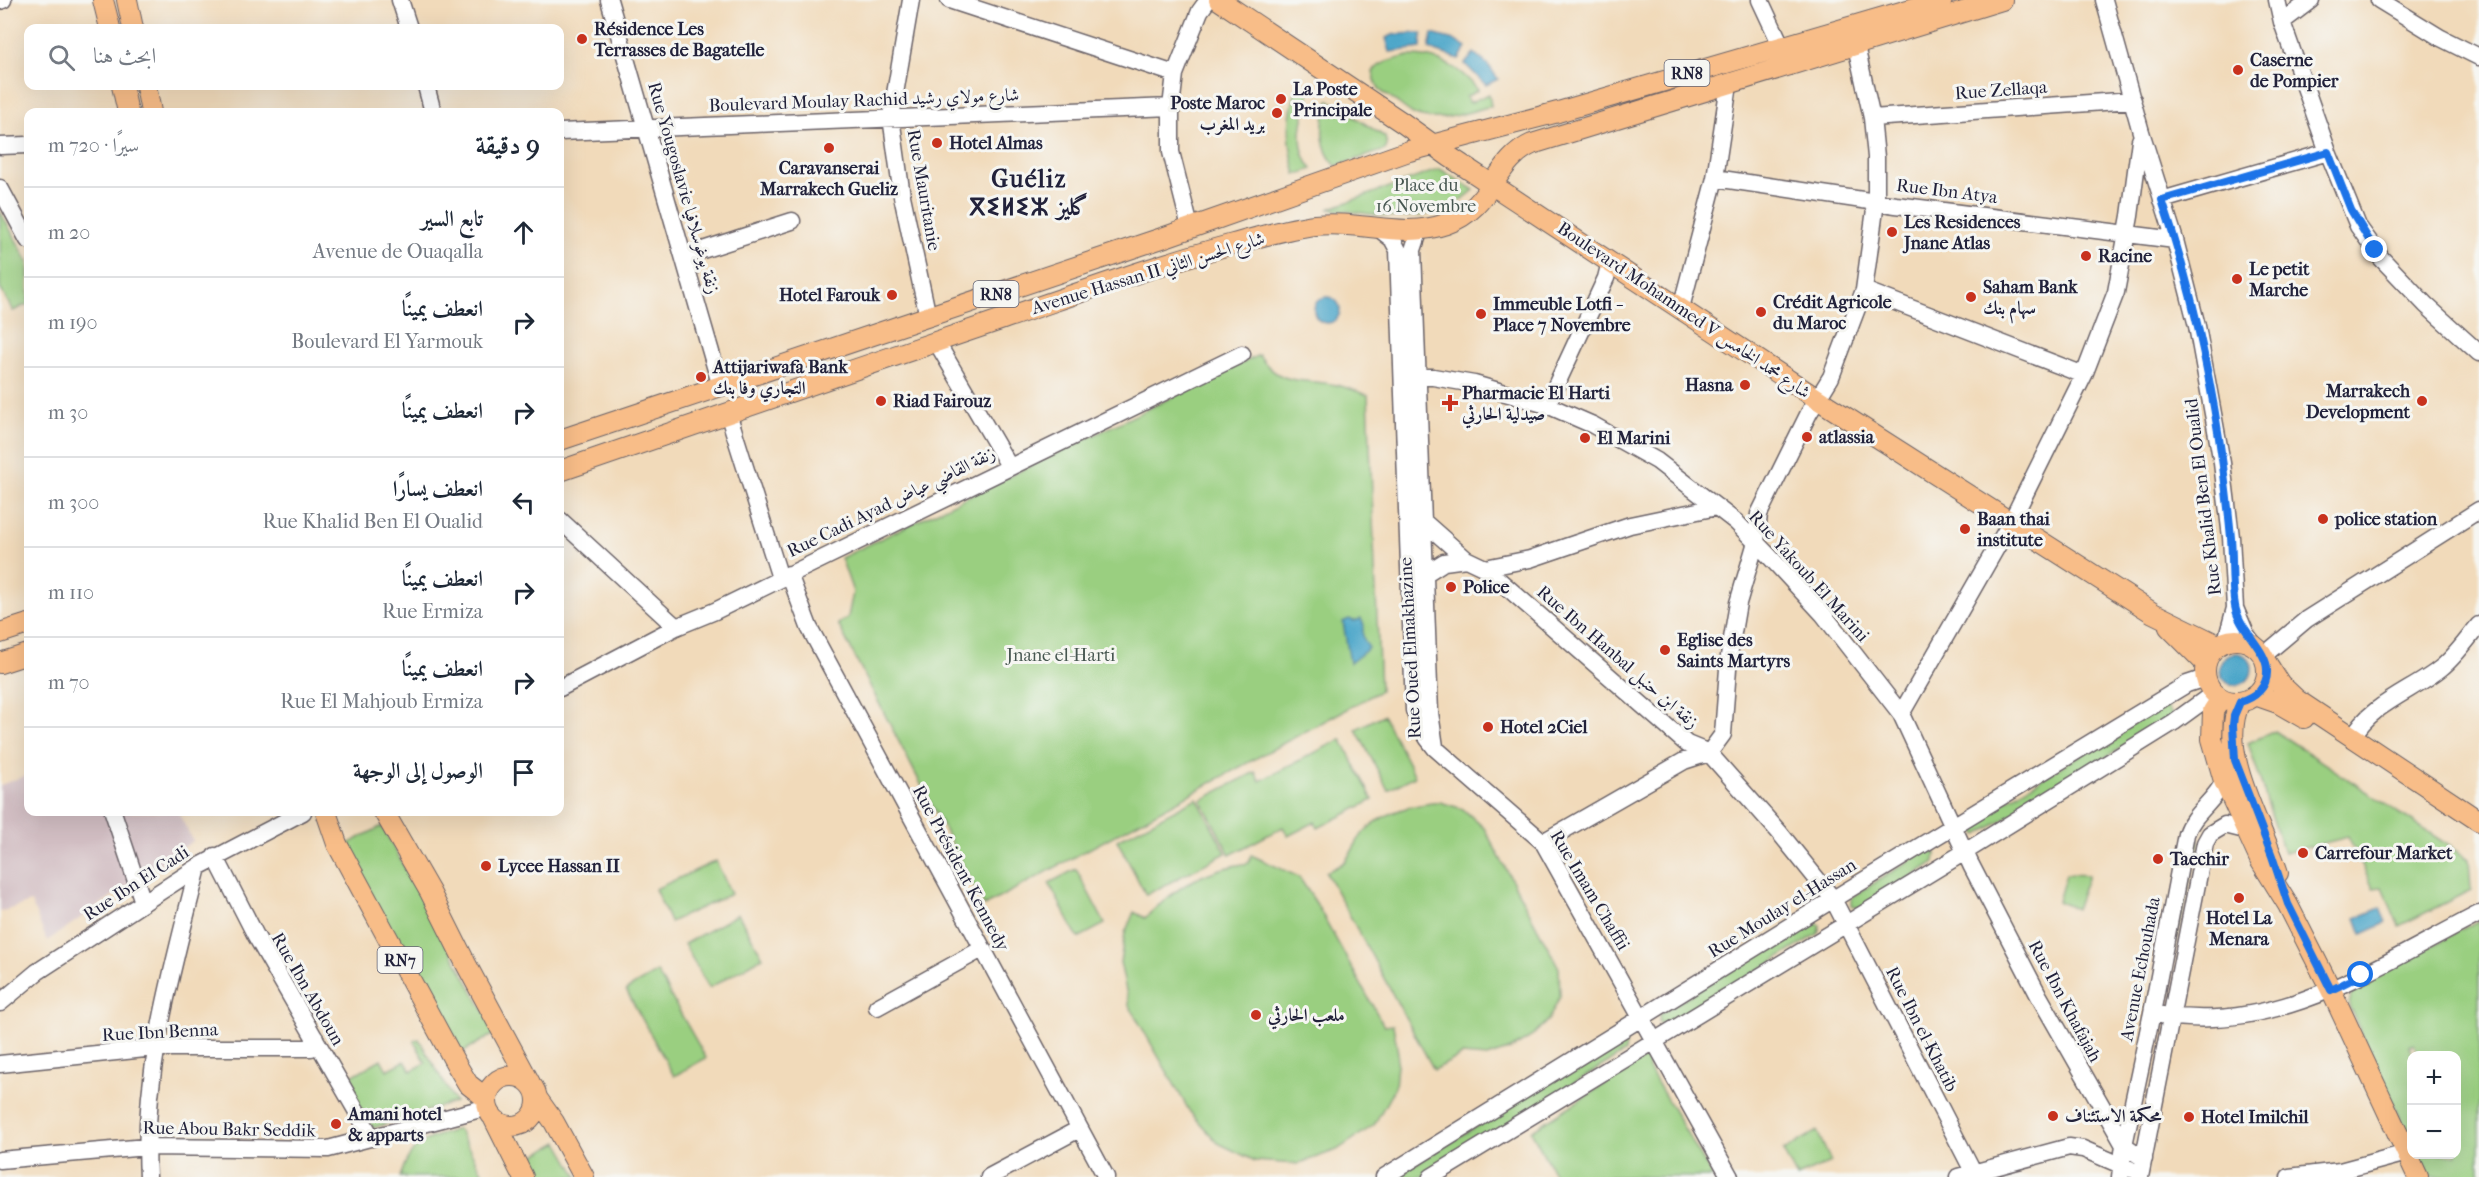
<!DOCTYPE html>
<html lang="ar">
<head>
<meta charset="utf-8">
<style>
  :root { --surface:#fff; --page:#f2f2f3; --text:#1f2937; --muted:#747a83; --line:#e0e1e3 }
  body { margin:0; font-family:"IM FELL French Canon",Amiri,"Noto Sans Tifinagh",serif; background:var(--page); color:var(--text); direction:rtl }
  .controls { position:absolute; right:18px; bottom:18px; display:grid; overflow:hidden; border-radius:12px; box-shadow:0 6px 24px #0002 }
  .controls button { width:54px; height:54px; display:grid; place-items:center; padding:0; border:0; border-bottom:2px solid var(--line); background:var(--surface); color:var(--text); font:30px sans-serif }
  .stop { position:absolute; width:18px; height:18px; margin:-14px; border:4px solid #1a73e8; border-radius:50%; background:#fff }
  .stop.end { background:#1a73e8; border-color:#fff; box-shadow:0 2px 6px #0008 }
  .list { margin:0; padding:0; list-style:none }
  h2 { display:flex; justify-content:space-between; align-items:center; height:78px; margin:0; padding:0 24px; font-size:26px }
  h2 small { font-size:20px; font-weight:400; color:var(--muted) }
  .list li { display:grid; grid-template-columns:39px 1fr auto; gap:18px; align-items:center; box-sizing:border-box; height:90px; padding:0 24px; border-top:2px solid var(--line) }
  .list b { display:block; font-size:22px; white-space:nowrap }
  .list p { margin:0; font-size:20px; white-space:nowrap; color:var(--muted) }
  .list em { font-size:20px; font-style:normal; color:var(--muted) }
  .icon { flex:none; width:33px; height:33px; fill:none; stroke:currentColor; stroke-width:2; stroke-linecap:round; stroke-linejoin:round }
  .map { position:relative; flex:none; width:2479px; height:1177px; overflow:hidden; direction:ltr }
  .search { position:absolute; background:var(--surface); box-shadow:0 6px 24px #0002; left:24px; top:24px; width:540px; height:66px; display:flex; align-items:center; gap:15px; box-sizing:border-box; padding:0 21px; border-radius:12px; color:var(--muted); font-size:22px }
  .panel { position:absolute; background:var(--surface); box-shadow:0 6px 24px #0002; left:24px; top:108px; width:540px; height:708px; border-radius:12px; direction:rtl }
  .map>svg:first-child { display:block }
  .industrial { fill:#d2bec3 }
  .green { fill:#9acf80; stroke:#5e785e; stroke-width:1.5 }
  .water { fill:#4ba6c9; stroke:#366482; stroke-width:1.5 }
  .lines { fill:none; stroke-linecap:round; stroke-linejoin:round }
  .minor-casing { stroke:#6a6267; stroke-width:19 }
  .major-casing { stroke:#6a6267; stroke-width:22 }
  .minor { stroke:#fff; stroke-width:16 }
  .major { stroke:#f8bd88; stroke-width:20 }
  .route { stroke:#1a73e8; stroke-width:8 }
  .poi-dot { fill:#c8321e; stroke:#f6f6f2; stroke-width:2 }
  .labels { text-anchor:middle; stroke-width:6; stroke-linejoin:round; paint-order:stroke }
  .shield { fill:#f6f6f2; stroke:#626272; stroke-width:1.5 }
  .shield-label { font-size:16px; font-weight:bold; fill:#22223b }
  .poi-label { font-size:18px; font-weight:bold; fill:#22223b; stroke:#f6f6f2; text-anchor:start }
  .street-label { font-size:18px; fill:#22223b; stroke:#f6f6f2 }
  .park-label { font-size:18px; fill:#465650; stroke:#f6f6f2 }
  .district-label { font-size:24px; font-weight:bold; letter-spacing:1.5px; fill:#22223b; stroke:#f6f6f2 }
</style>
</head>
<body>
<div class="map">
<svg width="2479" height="1177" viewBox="0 0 2479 1177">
  <rect width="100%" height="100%" fill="#f6f6f2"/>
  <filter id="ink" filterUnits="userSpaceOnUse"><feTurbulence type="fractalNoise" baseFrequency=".0167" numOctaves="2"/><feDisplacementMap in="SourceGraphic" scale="12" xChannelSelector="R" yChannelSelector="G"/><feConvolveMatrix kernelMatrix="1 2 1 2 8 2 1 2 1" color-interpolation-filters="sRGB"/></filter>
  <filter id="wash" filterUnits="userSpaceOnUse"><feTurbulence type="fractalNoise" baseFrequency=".008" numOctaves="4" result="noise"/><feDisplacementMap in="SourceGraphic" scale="24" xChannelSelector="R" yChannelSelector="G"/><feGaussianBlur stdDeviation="1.35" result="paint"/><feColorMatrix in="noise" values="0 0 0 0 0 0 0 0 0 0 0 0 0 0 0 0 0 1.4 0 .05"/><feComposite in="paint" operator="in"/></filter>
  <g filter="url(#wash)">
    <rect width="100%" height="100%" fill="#f1daba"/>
    <path class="industrial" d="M28,775V812H178L193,841L47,941L31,902L0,912V785Z"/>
    <path class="green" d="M1409,56C1439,56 1460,67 1478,90L1466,97L1469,103L1489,94L1491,106C1469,112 1436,125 1413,114C1408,111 1403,107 1398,103C1382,93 1377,91 1373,72C1380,61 1397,59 1409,56Z
      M1299,81L1310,91C1303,116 1293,147 1312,169L1296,175C1287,139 1286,117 1299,81Z
      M1329,100L1385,137L1387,146L1385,150L1336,166C1319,149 1320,122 1329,100Z
      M1440,169L1474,190C1428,231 1383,214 1328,209Z
      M0,211L28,262V304L13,311L0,288Z
      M1259,355C1280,387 1300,378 1331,384C1344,386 1356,391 1368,395L1380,691L984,906L838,624L848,617L853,592L841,558Z
      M2164,704L2173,716L1978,835L1973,830L1971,822Z
      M1383,715L1415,776L1388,790L1356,729Z
      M2275,731L2469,859L2471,890L2399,926L2382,887L2373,888L2348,837L2284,853L2248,743Z
      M1341,739L1373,800L1318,828L1315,822L1288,836L1283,827L1230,855L1201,800L1255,772L1260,781Z
      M1197,798L1226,853L1146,895L1117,840Z
      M1440,802L1463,809L1484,828L1559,968L1560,996L1549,1019L1531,1037L1511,1049L1487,1057L1462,1055L1434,1070L1326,872C1332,869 1342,865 1346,860C1354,850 1357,838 1367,829C1387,810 1414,805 1440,802Z
      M382,826L496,1033L457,1055L342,847Z
      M2190,839L2199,841L2165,989Z
      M1928,849L1936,853L1935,862L1860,909L1852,905V897Z
      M1251,855L1299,877L1316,903L1384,1026L1393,1025L1398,1053L1395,1087L1374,1125L1337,1150L1297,1164L1255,1161L1218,1143L1190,1112L1129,1005L1120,962L1125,933L1134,912L1145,918C1178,886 1204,869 1249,863Z
      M716,861L731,894L670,922L655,889Z
      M1076,869L1105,924L1078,938L1049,883Z
      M2066,874L2088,875L2076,909L2058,901Z
      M738,914L763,957L709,988L684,944Z
      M2479,920V1177H2427L2416,1155L2456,1154V1056L2415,1055L2418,1053L2414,1044L2409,1046L2413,1055L2411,1144L2349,1006C2350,994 2354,990 2363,983Z
      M1809,921L1820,925L1818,934L1667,1026L1659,1022L1660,1014Z
      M657,972L706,1058L674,1076L626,990Z
      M419,1039L455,1102L373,1128L343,1081L381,1059L387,1070L405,1061L411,1071L426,1063L414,1041Z
      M1617,1040L1626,1043L1625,1052L1422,1177H1394Z
      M1647,1057L1649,1069L1713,1177H1556L1531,1131Z
      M458,1129L485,1177H400C411,1141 425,1140 458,1129Z
      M1817,1131L1831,1162L1797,1177L1783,1151Z
      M558,1142L578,1177H526L519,1164Z"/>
    <path class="water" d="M1422,33L1421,48L1390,52L1386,38L1395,34Z
      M1432,34L1454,40L1466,48L1459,59L1429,49Z
      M1474,53L1489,66L1498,79L1486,85L1465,64Z
      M1314 310a13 13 0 1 1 26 0a13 13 0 1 1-26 0Z
      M1349,619L1354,621L1361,619L1364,625C1361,635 1363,639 1369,648L1350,663L1343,622Z
      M2220 669a16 16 0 1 1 32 0a16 16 0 1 1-32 0Z
      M2380,908L2386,923L2362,934L2356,918Z"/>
  </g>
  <g filter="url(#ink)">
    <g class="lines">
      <defs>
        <path id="minor" d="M400,0L409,28
          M609,0L721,387
          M911,0L891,117L902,196L928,317
          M949,0L1175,74
          M1760,0L1781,45
          M2104,0L2141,132L2175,240L2197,326L2222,463L2231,537L2235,608L2246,634L2256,647
          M2277,0L2282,22L2328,152L2358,226L2381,258L2426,305L2479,353
          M2379,0L2441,38L2479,57
          M0,1L3,0
          M2282,22L2311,0
          M426,86L433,112
          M1872,118L2133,100
          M560,132L1171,107
          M0,146L28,145
          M1715,178L1896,205L2175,240
          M0,188L28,240
          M2162,200L2328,152
          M1190,227L1171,152V107L1175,74L1200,11L1208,0
          M1378,228L1392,239L1398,250L1414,710C1418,725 1425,736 1435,748L1543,842L1730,1177
          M1420,229L1413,250L1430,713L1435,747
          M684,256L792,221
          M1864,290L2084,375
          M1681,308L1715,178L1729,84
          M936,341L1009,466
          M1403,377H1433L1474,384L1547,405L1593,425L1657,461L1736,522L1770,557L1823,614L1901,714L1971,865L2039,996L2124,1145L2144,1159
          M1547,405L1606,278L1610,262
          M728,413L780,578
          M560,520L676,627
          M1423,521L1466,559L1485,568L1687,744L1709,753L1779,832L1833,899L1976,1177
          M1485,568L1530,559L1630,525L1717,507
          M789,574L809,627L1106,1177
          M1425,574L1444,562L1466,559
          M2226,641L2235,608
          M2263,656L2307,619L2479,510
          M560,688L676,627L715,611L1242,354
          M1901,714L2011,522L2084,375L2116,292L2130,216L2140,140
          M2353,737C2369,705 2414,690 2441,668C2456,656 2467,639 2479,625
          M1709,753L1723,734L1729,656L1738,603L1756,542L1759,514L1809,413L1831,377L1864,290L1876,202V157L1872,118L1856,46
          M113,812L143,902
          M1543,842L1684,761L1709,753
          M215,856L256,936L372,1138
          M0,1003L37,972L198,867L303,812
          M877,1007L982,949
          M2162,1015C2278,1035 2381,964 2479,914
          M0,1064L155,1048H311L315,1038
          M0,1160L146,1147L328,1149L488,1107
          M148,1177C142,1071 173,968 198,867
          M989,1177L1079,1129
          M1384,1177L1848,890L2187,684L2205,678
          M1431,1177L1968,850L2174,722L2214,693
          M1958,1177L2069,1147L2083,1149L2130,1169
          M2120,1177L2124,1145L2152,1013L2186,834C2193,813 2215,801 2224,781
          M2140,1177L2205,843L2210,834L2225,825L2245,830
          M2289,1177L2340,1171L2407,1153"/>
        <path id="major" d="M103,0L110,28
          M127,0L133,28
          M1219,0L1403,123L1450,157L1819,400L2153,613L2218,645
          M122,86L128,112
          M146,86L151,112
          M560,440L1165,237L1409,151L1558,112L1942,0
          M560,471C707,421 855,369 1003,319C1079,293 1155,265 1233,244C1260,237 1288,228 1315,225C1359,220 1403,239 1446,224C1493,208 1494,161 1532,144L2002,0
          M2169,627L2205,663
          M0,633L28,624
          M2205 671a31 31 0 1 1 62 0a31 31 0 1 1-62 0Z
          M2266,662L2280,684L2297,700L2479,821
          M0,663L28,654
          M2255,695L2278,703L2304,718
          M2221,699L2213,711L2212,739L2224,781L2260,860L2288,905L2331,990L2418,1177
          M2240,702C2216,752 2262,823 2278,873
          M326,812L337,844L456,1064L468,1084L487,1099
          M384,812L430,892L466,964L530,1083
          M487 1101a25 25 0 1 1 50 0a25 25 0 1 1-50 0Z
          M537,1098L554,1122L584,1177
          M493,1117L523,1177"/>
      </defs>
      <use href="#minor" class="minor-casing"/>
      <use href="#major" class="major-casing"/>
      <use href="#minor" class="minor"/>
      <use href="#major" class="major"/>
    </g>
  </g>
  <g class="lines" filter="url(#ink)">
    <path class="route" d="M2361,975L2331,990L2288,904L2272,856L2235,760L2233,725L2234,716L2240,702C2255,698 2268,687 2267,670C2267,650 2239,630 2235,606C2231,584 2233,560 2231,538C2229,514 2226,490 2223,466C2211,376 2191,286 2162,200L2328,152L2351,210L2375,250"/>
  </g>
  <g class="poi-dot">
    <circle cx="582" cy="39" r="6"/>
    <circle cx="2238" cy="70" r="6"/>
    <circle cx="1281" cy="99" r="6"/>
    <circle cx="1277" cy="113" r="6"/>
    <circle cx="937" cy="143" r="6"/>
    <circle cx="829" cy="148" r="6"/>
    <circle cx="1892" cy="232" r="6"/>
    <circle cx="2086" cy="256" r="6"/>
    <circle cx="2237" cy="279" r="6"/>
    <circle cx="892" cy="295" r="6"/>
    <circle cx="1971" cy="297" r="6"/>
    <circle cx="1761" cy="312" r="6"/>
    <circle cx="1481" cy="314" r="6"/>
    <circle cx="701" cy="377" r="6"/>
    <circle cx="1745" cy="385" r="6"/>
    <circle cx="881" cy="401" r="6"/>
    <circle cx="2422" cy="401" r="6"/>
    <path d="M1447 394h6v6h6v6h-6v6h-6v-6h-6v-6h6z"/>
    <circle cx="1807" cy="437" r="6"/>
    <circle cx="1585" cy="438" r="6"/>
    <circle cx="2323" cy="519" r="6"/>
    <circle cx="1965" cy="529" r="6"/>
    <circle cx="1451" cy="587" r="6"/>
    <circle cx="1665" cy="650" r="6"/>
    <circle cx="1488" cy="727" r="6"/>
    <circle cx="2303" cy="853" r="6"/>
    <circle cx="2158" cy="859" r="6"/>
    <circle cx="486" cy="866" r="6"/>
    <circle cx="2239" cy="898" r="6"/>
    <circle cx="1256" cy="1015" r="6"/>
    <circle cx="2053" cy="1116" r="6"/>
    <circle cx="2189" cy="1117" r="6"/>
    <circle cx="336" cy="1124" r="6"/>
  </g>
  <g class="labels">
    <g class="shield">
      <rect x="1664.5" y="60" width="45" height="26" rx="4.5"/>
      <rect x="973.5" y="281" width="45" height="26" rx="4.5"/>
      <rect x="377.5" y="947" width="45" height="26" rx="4.5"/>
    </g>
    <g class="shield-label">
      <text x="1687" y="79">RN8</text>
      <text x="996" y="300">RN8</text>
      <text x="400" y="966">RN7</text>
    </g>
    <g class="poi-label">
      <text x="594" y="35">Résidence Les<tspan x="594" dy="21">Terrasses de Bagatelle</tspan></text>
      <text x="2250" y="66">Caserne<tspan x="2250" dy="21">de Pompier</tspan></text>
      <text x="1293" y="95">La Poste<tspan x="1293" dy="21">Principale</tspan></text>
      <text x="1265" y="109" text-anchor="end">Poste Maroc<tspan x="1265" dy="21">بريد المغرب</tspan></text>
      <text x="949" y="149">Hotel Almas</text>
      <text x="829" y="174" text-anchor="middle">Caravanserai<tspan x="829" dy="21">Marrakech Gueliz</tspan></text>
      <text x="1904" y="228">Les Residences<tspan x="1904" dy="21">Jnane Atlas</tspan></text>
      <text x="2098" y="262">Racine</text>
      <text x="2249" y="275">Le petit<tspan x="2249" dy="21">Marche</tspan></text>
      <text x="1983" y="293">Saham Bank<tspan x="1983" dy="21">سهام بنك</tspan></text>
      <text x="880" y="301" text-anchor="end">Hotel Farouk</text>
      <text x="1773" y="308">Crédit Agricole<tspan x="1773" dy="21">du Maroc</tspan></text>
      <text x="1493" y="310">Immeuble Lotfi -<tspan x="1493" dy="21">Place 7 Novembre</tspan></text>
      <text x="713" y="373">Attijariwafa Bank<tspan x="713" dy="21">التجاري وفا بنك</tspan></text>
      <text x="1733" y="391" text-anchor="end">Hasna</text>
      <text x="2410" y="397" text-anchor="end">Marrakech<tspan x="2410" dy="21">Development</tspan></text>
      <text x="1462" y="399">Pharmacie El Harti<tspan x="1462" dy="21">صيدلية الحارثي</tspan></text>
      <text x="893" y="407">Riad Fairouz</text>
      <text x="1819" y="443">atlassia</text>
      <text x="1597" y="444">El Marini</text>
      <text x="1977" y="525">Baan thai<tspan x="1977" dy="21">institute</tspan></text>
      <text x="2335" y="525">police station</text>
      <text x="1463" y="593">Police</text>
      <text x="1677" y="646">Eglise des<tspan x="1677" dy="21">Saints Martyrs</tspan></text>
      <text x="1500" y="733">Hotel 2Ciel</text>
      <text x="2315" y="859">Carrefour Market</text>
      <text x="2170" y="865">Taechir</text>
      <text x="498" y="872">Lycee Hassan II</text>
      <text x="2239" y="924" text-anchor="middle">Hotel La<tspan x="2239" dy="21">Menara</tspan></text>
      <text x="1268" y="1021">ملعب الحارثي</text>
      <text x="348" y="1120">Amani hotel<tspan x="348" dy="21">&amp; apparts</tspan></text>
      <text x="2065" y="1122">محكمة الاستئناف</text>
      <text x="2201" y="1123">Hotel Imilchil</text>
    </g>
    <g class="street-label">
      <text transform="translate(2001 90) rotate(-4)" y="6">Rue Zellaqa</text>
      <text transform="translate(864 100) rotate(-2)" y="6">Boulevard Moulay Rachid شارع مولاي رشيد</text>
      <text transform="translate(684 188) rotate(74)" y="6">Rue Yougoslavie زنقة يوغوسلافيا</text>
      <text transform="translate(924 190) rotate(80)" y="6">Rue Mauritanie</text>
      <text transform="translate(1947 191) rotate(7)" y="6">Rue Ibn Atya</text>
      <text transform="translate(1148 273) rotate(-17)" y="6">Avenue Hassan II شارع الحسن الثاني</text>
      <text transform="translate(1684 310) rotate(34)" y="6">Boulevard Mohammed V شارع محمد الخامس</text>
      <text transform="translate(2203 497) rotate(-97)" y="6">Rue Khalid Ben El Oualid</text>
      <text transform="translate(891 502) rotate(-26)" y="6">Rue Cadi Ayad زنقة القاضي عياض</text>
      <text transform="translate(1809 576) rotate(48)" y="6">Rue Yakoub El Marini</text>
      <text transform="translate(1410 648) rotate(-93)" y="6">Rue Oued Elmakhazine</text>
      <text transform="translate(1618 657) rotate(41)" y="6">Rue Ibn Hanbal زنقة ابن حنبل</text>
      <text transform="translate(961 868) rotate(62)" y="6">Rue Président Kennedy</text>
      <text transform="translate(136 883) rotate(-33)" y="6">Rue Ibn El Cadi</text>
      <text transform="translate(1590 890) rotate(59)" y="6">Rue Imam Chaffii</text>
      <text transform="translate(1782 908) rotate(-32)" y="6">Rue Moulay el-Hassan</text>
      <text transform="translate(2140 969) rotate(-79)" y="6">Avenue Echouhada</text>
      <text transform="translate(308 989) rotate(60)" y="6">Rue Ibn Abdoun</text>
      <text transform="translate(2065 1001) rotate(62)" y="6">Rue Ibn Khafajah</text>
      <text transform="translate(1922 1029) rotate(63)" y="6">Rue Ibn el-Khatib</text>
      <text transform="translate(160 1032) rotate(-3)" y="6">Rue Ibn Benna</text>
      <text transform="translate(229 1129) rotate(1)" y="6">Rue Abou Bakr Seddik</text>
    </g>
    <g class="park-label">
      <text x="1426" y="191">Place du<tspan x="1426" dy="21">16 Novembre</tspan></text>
      <text x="1061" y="661">Jnane el-Harti</text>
    </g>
    <g class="district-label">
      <text x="1029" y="187">Guéliz<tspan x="1029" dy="28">ⴳⵉⵍⵉⵣ گليز</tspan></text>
    </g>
  </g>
</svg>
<div class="controls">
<button>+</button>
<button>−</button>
</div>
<div class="stop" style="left:2361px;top:975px"></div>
<div class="stop end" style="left:2375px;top:250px"></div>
<div class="search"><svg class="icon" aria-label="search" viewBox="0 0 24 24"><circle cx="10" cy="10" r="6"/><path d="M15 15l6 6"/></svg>ابحث هنا</div>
<section class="panel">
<h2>9 دقيقة<small>سيرًا · 720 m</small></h2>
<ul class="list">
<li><svg class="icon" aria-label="ahead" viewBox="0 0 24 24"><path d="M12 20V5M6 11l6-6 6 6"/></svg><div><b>تابع السير</b><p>Avenue de Ouaqalla</p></div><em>20 m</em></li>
<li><svg class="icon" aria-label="right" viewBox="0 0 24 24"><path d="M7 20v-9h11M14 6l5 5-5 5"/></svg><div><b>انعطف يمينًا</b><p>Boulevard El Yarmouk</p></div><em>190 m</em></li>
<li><svg class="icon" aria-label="right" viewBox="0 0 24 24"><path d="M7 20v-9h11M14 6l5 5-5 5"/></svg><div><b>انعطف يمينًا</b></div><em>30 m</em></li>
<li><svg class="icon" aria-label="left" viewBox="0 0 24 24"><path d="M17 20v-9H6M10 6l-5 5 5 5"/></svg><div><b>انعطف يسارًا</b><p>Rue Khalid Ben El Oualid</p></div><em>300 m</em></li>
<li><svg class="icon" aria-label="right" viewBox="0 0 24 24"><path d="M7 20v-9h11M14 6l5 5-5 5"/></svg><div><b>انعطف يمينًا</b><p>Rue Ermiza</p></div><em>110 m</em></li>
<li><svg class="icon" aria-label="right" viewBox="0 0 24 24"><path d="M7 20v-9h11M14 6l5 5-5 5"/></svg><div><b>انعطف يمينًا</b><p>Rue El Mahjoub Ermiza</p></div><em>70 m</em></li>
<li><svg class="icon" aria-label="arrive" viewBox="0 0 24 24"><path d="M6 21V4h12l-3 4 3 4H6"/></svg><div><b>الوصول إلى الوجهة</b></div></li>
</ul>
</section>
</div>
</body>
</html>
